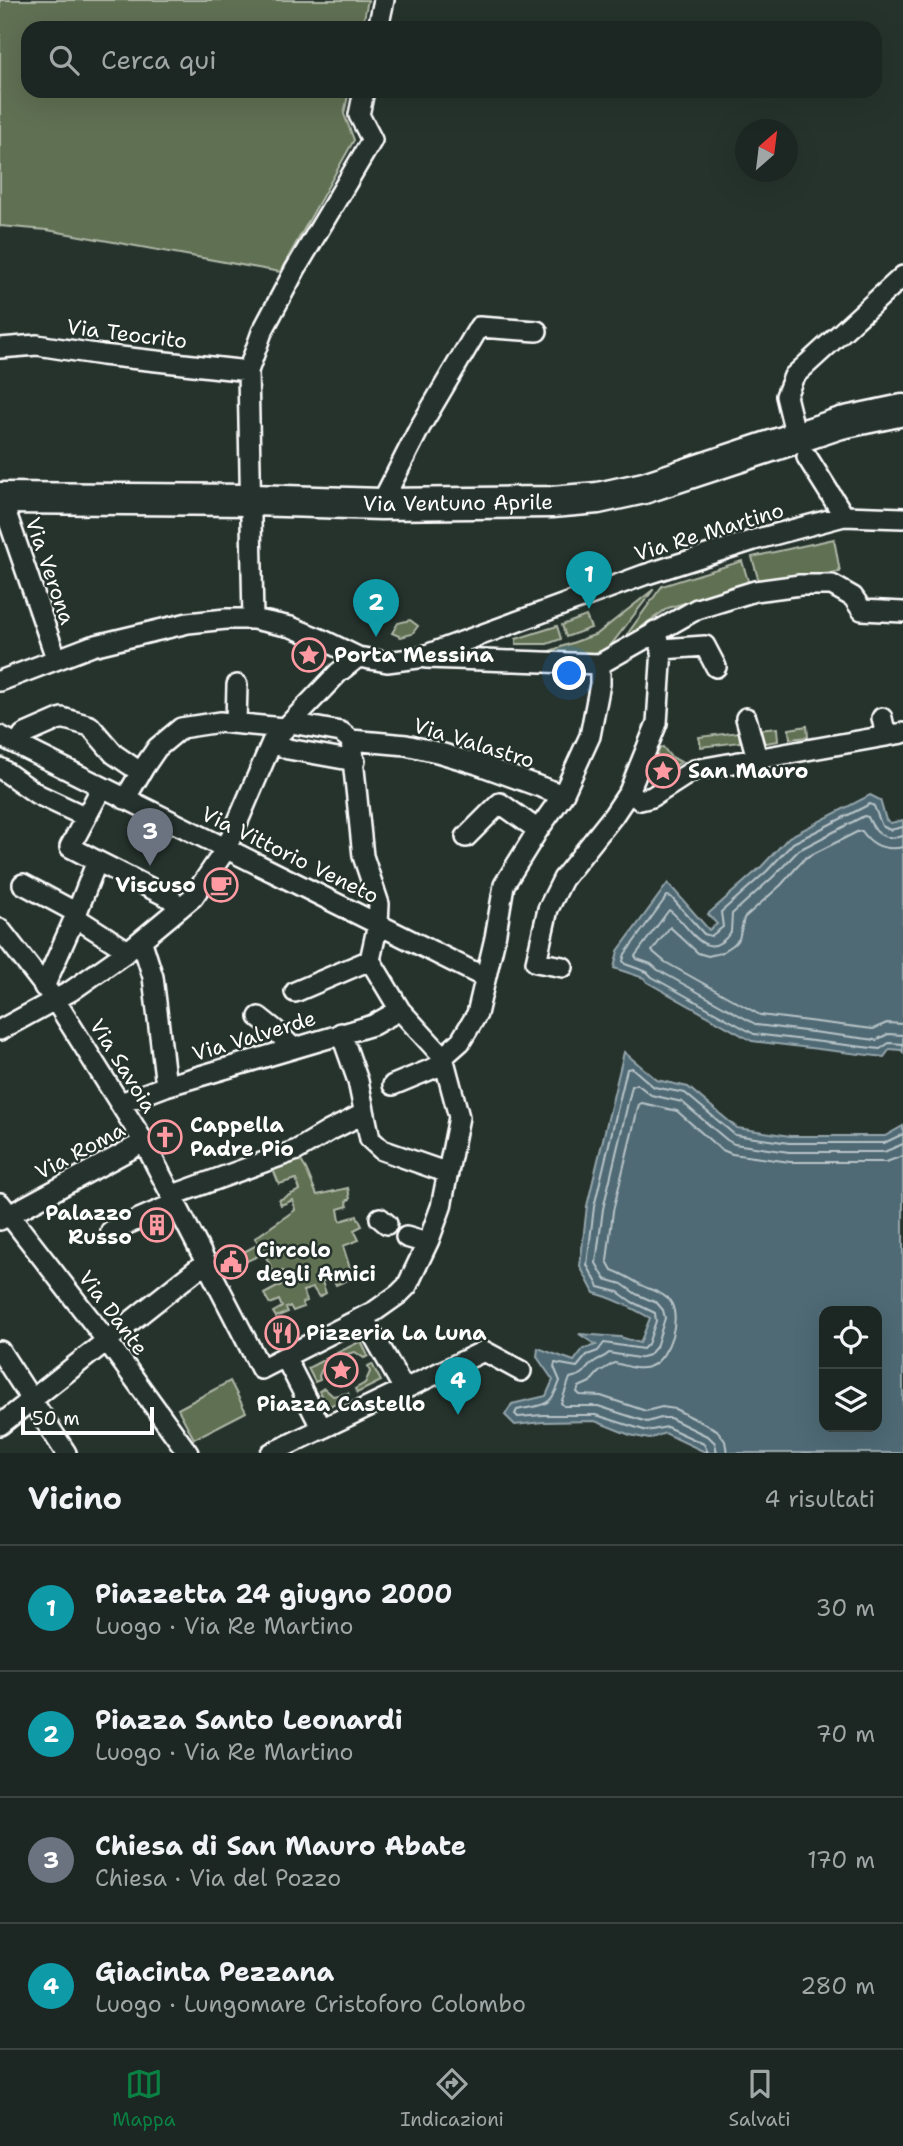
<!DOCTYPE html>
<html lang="it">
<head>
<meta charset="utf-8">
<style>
  :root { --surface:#1c2622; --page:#29322f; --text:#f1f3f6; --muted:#a0a5a5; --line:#3a4340; --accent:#0b8043 }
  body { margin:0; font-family:"Shantell Sans",sans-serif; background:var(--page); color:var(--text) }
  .controls { position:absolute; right:21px; bottom:21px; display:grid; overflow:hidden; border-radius:14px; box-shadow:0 7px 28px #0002 }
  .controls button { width:63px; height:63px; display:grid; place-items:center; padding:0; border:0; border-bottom:2px solid var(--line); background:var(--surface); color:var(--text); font:35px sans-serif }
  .compass { position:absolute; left:735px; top:119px; width:63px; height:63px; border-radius:50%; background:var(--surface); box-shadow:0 7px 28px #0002; rotate:28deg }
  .scale { position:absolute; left:21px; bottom:18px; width:133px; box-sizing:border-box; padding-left:7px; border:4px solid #fff; border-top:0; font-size:19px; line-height:24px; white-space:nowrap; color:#fff; -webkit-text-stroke:5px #26332d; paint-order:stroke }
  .you { position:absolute; left:570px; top:674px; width:24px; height:24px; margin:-18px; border:5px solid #fff; border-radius:50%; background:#1a73e8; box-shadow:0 0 0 10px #1a73e833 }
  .badge { display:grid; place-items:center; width:46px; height:46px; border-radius:50%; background:var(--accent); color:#fff; font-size:23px; font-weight:700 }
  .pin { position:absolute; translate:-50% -58px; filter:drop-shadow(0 2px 4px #0008) }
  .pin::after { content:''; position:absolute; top:37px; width:24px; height:21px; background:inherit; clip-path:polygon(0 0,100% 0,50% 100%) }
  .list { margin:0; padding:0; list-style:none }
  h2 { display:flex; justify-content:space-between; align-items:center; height:91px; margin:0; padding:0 28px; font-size:30px }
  h2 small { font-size:23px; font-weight:400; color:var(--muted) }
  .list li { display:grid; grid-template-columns:46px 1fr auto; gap:21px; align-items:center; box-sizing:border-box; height:126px; padding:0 28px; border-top:2px solid var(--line) }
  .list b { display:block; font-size:26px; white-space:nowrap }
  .list p { margin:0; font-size:23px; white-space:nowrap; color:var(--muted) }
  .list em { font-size:23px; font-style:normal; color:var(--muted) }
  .icon { flex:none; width:38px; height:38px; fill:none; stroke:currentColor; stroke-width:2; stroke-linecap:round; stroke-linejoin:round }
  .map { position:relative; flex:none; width:903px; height:1453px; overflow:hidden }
  .search { position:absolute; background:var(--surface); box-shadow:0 7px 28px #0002; left:21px; right:21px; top:21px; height:77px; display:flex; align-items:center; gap:18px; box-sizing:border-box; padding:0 24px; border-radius:21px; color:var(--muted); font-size:26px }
  .sheet { height:595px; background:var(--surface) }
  nav { display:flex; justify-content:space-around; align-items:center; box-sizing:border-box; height:98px; border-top:2px solid var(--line); background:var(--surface); font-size:19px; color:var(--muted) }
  nav a { display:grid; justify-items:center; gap:4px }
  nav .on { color:var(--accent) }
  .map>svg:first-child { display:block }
  .green { fill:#607052; stroke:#b0b8a8; stroke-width:2 }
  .water { fill:#506b75; stroke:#96a6ac; stroke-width:2; fill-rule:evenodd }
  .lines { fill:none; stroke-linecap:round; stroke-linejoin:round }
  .shore { stroke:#b9c4c8; stroke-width:2 }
  .street-casing { stroke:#fff; stroke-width:24 }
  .primary-casing { stroke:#fff; stroke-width:35 }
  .street { stroke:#26332d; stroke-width:19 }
  .primary { stroke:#26332d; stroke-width:30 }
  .labels { text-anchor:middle; stroke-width:5; stroke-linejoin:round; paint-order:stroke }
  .street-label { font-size:21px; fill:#fff; stroke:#26332d }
  .poi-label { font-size:21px; font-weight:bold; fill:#fff; stroke:#26332d; text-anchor:start }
</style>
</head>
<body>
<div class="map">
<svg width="903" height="1453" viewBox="0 0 903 1453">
  <rect width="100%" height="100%" fill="#26332d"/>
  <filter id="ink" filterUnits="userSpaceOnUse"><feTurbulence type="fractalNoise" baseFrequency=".0143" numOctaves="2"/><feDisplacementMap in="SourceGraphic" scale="14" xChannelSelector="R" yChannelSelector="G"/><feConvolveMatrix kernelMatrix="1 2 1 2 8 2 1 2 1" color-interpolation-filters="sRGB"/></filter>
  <g filter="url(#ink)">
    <path class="green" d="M0,0H368L362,28H28V91H349L344,114L354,140L280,272L47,230L0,226Z
      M834,539L840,572L759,582L752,557Z
      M742,561L749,584L668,608L623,640L662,586Z
      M654,589L607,650L594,653L547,652L597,634Z
      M586,616L591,628L566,637L562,625Z
      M410,620L418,626L412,634L401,637L392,633L398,623Z
      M557,626L561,639L547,644H516V639Z
      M807,726L808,737L790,739L789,729Z
      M777,728L778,741L760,744L758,730Z
      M739,732L740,742L701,747L699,737Z
      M663,747L670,756L681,762L669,770L657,782L651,783L648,776L660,748Z
      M298,1156L306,1169L317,1195L348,1188L350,1199L346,1201L348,1206L338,1209L340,1221L357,1216L362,1226L354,1230L359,1240L343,1246L353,1278L336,1285L332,1276L322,1282L326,1293L319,1297L313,1288L303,1291L307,1301L302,1303L304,1307L293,1311L290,1306L286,1308L288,1312L276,1317L273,1312L282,1307L279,1300L270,1304L264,1294L281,1285L280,1280L286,1276L283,1271L275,1275L264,1253L245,1262L240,1254L259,1244L255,1238L295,1210L293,1200L281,1205L279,1200L300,1190L296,1179L279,1184L271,1164Z
      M361,1341L368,1356L364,1358L355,1352L339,1356L337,1353Z
      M329,1357L331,1360L321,1371L319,1376L320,1380L315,1382L308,1368Z
      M372,1364L381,1381L357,1393L355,1389L365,1383L370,1372L368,1366Z
      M333 1374a10 10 0 1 1 20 0a10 10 0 1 1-20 0Z
      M230,1381L246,1412L194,1439L178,1409Z
      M324,1388L333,1396L348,1393L349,1396L328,1407L319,1391Z"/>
    <path class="water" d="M870,795L880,800L886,820L891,823L903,820V1052L901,1050L890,1049L884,1057L752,1041L647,982L644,978L614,968L618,951L668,883L709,930L717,924L708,914L762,866L789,837Z
      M624,1052L657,1080L688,1087L737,1128L790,1136H885L903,1126V1453H707L665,1433L649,1439L630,1435L595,1421L543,1422L515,1425L505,1415L512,1404L546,1396L553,1380L537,1357L538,1348L574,1361L583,1349L596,1345L579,1334L620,1337L640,1343L650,1318C632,1308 614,1298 594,1293L580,1266L587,1206ZM824,1311H877V1427H824Z"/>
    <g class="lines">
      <path class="shore" d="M903,827L890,830L882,826L874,806L870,804L793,843L767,871L721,912L723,927L711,936L704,934L671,897L667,896L625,954L623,961L625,964L647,972L652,977L754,1034L880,1049L889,1043L903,1044
        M903,836C884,841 875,834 868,817L864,816L799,850L773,877L732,914L731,932C705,968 688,922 669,910L635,956L637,959L651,964L658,970L757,1025L876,1040L888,1034L903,1035
        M903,847C885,851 872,846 862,831H859L805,858L781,885L744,918L739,939L733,945L721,953L708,956L698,953L670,927L652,951L665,962L760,1015L873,1029L887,1023L903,1024
        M708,1453L704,1444L667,1427L647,1431L596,1415H543L518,1417L515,1414L517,1410C543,1404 550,1409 560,1381L554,1367L555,1363L577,1367L587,1355L598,1351L604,1343L643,1349L648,1344L656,1321L655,1313L632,1302L618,1292L599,1287L587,1265L594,1207L627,1069L632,1068L654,1087L685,1093L735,1135L789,1143H884L903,1134
        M717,1453L715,1443L709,1437L670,1418H661L647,1422L598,1406H564L561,1403L570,1378C589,1374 582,1370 594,1362C599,1358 604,1358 609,1353L638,1358L649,1355L656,1347L665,1318L663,1310L657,1303L636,1294L622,1284L605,1279L596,1263L603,1209L632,1086L637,1084L651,1095L682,1102L727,1140L734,1144L789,1152H884L903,1144
        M727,1453L725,1441L717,1430L675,1409L662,1407L646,1411L601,1396L580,1395L577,1392L579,1387L590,1382L599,1372L614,1363C626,1365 638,1372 651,1366C669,1358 683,1316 669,1300C662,1292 650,1290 641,1285C631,1279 623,1274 612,1270L607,1261L613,1211L639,1104L642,1103L677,1111L720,1149L732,1154L790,1162H886L903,1156"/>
      <defs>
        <path id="street" d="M378,28L384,0
          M0,348L37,345L102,355L248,371
          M796,437L786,396L794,376L903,276
          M807,457L844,516
          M1,498L56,658
          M381,504L420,427L479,327L537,331
          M253,619L248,371L262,332L295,270L372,140L359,115L364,91
          M662,649L705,646L716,667
          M426,658L600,664L697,609L755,591L800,585H832L853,597L862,610L903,612
          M0,681L92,646L188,623L226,619H253L291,627L323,640L358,657L387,662L418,658L644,575L754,540L844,516L903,518
          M746,718L757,758
          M882,718L886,736
          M236,723L237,685
          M291,723L341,732L351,740L406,745L437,752L477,764L563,795
          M23,735L62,718L90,726L114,754L140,772
          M0,736L484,977
          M351,740L363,856L379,904L378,924L370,960L400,1010L443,1057
          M272,742L288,749L355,761
          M0,768L37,794L86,817
          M629,792L640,800L652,797L694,770L903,733
          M125,799L144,767L157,748L181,728L220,722L284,728
          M466,837L500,803L538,830
          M97,861L170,898L180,908
          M23,884L77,913
          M75,917L128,951
          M0,929L55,1000L144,1142L261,1369L375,1311L399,1294L407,1286L429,1240L441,1207L459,1117L443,1057L460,1042L477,1014L495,938L504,885L538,830L563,795L590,736L600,684V664
          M142,942L153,977L166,1086
          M563,967L536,962L548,909L563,879L613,816L629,792L657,723L662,649L655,631
          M44,987L75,917L97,861L70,847L102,787
          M295,992L370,960
          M259,1017L274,1029L293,1048
          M0,1030L71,991L128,951L193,897L226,849L272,742L338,673L358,657
          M341,1033L358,1081L370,1139L382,1150L448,1173
          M393,1085L444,1064
          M121,1103L166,1086L373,1025L400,1010
          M173,1195L297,1150L329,1131L363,1114
          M0,1203L107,1341L188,1453
          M380,1218L387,1224
          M0,1220L144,1142
          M111,1231L176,1203
          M406,1237L420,1241
          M363,1317L404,1389
          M0,1351L66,1453
          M285,1357L322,1429
          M0,1425L206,1262
          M271,1453L484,1351L521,1371"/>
        <g id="primary">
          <path id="s1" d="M0,498L252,500L381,504L552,502L598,498L644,488L841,423L903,410"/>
        </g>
      </defs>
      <use href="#street" class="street-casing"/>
      <use href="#primary" class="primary-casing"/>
      <use href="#street" class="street"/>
      <use href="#primary" class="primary"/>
    </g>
  </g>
  <defs>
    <symbol id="sight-ring" viewBox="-11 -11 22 22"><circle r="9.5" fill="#26332d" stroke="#ff9aa2" stroke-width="1.5"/><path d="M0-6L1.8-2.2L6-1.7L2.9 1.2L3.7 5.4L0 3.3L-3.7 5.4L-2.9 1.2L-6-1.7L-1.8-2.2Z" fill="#ff9aa2"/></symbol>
    <symbol id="cafe-ring" viewBox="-11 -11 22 22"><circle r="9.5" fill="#26332d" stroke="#ff9aa2" stroke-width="1.5"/><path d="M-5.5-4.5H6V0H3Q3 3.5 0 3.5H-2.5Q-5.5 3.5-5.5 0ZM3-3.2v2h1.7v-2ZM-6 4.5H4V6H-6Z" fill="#ff9aa2"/></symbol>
    <symbol id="church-ring" viewBox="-11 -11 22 22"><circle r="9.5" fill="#26332d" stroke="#ff9aa2" stroke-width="1.5"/><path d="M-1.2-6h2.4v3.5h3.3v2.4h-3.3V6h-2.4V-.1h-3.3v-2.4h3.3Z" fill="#ff9aa2"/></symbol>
    <symbol id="building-ring" viewBox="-11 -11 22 22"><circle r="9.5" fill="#26332d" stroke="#ff9aa2" stroke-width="1.5"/><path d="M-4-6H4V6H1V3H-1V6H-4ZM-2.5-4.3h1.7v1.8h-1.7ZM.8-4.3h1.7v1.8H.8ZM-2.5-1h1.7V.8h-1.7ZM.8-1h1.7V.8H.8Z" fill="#ff9aa2"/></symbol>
    <symbol id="civic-ring" viewBox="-11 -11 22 22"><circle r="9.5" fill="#26332d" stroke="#ff9aa2" stroke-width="1.5"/><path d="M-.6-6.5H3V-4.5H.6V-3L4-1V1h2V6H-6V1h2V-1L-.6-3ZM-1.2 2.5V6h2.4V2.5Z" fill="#ff9aa2"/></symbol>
    <symbol id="restaurant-ring" viewBox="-11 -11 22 22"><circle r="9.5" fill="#26332d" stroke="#ff9aa2" stroke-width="1.5"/><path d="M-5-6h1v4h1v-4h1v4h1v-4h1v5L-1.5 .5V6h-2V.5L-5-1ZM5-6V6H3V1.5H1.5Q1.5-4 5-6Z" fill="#ff9aa2"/></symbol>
  </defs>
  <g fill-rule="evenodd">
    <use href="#sight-ring" x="290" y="636" width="38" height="38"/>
    <use href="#sight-ring" x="644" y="752" width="38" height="38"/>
    <use href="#cafe-ring" x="202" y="866" width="38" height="38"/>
    <use href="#church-ring" x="146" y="1118" width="38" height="38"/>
    <use href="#building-ring" x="138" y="1206" width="38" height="38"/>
    <use href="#civic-ring" x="212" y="1243" width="38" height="38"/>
    <use href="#restaurant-ring" x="263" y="1314" width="38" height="38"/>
    <use href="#sight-ring" x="322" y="1351" width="38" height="38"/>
  </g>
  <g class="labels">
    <g class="street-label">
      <text transform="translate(127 334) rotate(7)" y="7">Via Teocrito</text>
      <text dy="7" stroke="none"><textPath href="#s1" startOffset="458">Via Ventuno Aprile</textPath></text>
      <text transform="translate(709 532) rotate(-17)" y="7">Via Re Martino</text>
      <text transform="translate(50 571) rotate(71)" y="7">Via Verona</text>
      <text transform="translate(474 743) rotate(17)" y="7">Via Valastro</text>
      <text transform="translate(290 855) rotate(26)" y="7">Via Vittorio Veneto</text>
      <text transform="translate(254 1036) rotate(-17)" y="7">Via Valverde</text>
      <text transform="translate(123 1066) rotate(58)" y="7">Via Savoia</text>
      <text transform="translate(80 1151) rotate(-28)" y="7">Via Roma</text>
      <text transform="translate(113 1313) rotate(53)" y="7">Via Dante</text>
    </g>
    <g class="poi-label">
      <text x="334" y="662">Porta Messina</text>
      <text x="688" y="778">San Mauro</text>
      <text x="196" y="892" text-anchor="end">Viscuso</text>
      <text x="190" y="1132">Cappella<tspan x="190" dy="24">Padre Pio</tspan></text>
      <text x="132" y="1220" text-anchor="end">Palazzo<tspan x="132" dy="24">Russo</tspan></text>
      <text x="256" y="1257">Circolo<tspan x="256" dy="24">degli Amici</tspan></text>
      <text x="306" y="1340">Pizzeria La Luna</text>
      <text x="341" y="1411" text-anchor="middle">Piazza Castello</text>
    </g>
  </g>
</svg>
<div class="controls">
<button><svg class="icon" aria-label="locate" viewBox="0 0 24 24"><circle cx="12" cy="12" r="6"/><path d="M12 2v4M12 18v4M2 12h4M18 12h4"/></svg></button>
<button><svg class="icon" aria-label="layers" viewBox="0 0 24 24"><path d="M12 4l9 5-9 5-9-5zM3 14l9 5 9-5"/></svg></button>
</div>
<svg class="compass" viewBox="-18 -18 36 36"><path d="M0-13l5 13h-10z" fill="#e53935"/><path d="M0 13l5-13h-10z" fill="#a0a5a5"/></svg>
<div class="scale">50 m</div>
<div class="you"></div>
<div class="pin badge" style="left:589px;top:609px;background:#0f9aa8">1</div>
<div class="pin badge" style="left:376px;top:637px;background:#0f9aa8">2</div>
<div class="pin badge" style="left:150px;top:866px;background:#6b7280">3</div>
<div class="pin badge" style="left:458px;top:1415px;background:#0f9aa8">4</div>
<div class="search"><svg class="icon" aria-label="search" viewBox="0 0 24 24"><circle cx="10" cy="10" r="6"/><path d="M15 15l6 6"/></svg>Cerca qui</div>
</div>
<section class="sheet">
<h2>Vicino<small>4 risultati</small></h2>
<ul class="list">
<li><span class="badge" style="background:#0f9aa8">1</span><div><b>Piazzetta 24 giugno 2000</b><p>Luogo · Via Re Martino</p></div><em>30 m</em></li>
<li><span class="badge" style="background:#0f9aa8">2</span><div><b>Piazza Santo Leonardi</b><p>Luogo · Via Re Martino</p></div><em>70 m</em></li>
<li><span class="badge" style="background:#6b7280">3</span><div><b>Chiesa di San Mauro Abate</b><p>Chiesa · Via del Pozzo</p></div><em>170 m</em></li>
<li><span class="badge" style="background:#0f9aa8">4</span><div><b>Giacinta Pezzana</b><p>Luogo · Lungomare Cristoforo Colombo</p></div><em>280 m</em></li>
</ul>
</section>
<nav>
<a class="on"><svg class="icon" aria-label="map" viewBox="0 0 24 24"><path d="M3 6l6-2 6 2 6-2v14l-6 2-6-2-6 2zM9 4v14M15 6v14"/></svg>Mappa</a>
<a><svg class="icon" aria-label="directions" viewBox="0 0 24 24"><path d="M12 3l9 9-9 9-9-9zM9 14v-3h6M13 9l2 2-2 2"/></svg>Indicazioni</a>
<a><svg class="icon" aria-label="saved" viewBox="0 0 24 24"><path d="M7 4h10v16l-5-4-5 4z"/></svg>Salvati</a>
</nav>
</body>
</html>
